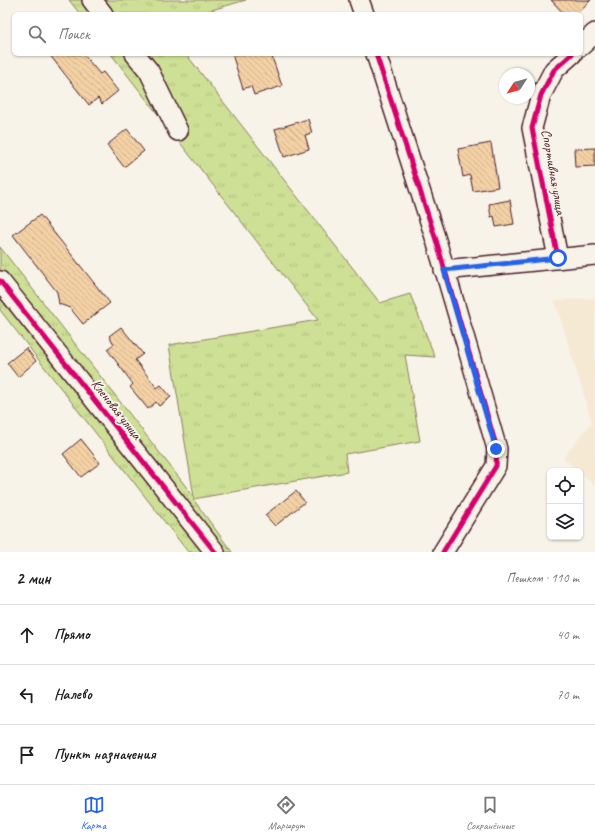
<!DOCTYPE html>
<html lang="ru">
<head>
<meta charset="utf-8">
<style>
  :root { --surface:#fff; --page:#f6f6f6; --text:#202124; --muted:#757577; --line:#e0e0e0; --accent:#2563eb }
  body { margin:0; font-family:Caveat,sans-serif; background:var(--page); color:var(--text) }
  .controls { position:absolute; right:12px; bottom:12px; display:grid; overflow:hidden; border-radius:6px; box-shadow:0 1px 3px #0004 }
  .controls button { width:36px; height:36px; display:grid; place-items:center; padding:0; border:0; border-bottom:1px solid var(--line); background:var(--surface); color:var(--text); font:20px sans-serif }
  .compass { position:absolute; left:499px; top:68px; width:36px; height:36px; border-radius:50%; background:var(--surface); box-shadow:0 1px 3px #0004; rotate:234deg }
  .stop { position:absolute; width:12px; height:12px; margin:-9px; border:3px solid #2563eb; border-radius:50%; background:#fff }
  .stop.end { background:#2563eb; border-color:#fff; box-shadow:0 1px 4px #0008 }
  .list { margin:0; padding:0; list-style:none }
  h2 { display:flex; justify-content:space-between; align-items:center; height:52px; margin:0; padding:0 16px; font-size:17px }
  h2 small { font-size:13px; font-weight:400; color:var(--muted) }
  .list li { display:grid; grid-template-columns:26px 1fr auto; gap:12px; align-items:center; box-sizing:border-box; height:60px; padding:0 16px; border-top:1px solid var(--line) }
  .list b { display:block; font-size:15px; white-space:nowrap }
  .list em { font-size:13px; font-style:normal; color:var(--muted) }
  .icon { flex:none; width:22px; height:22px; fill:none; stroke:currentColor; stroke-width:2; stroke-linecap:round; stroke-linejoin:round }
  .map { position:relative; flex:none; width:595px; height:552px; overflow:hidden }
  .search { position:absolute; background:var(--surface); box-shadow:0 1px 3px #0004; left:12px; right:12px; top:12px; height:44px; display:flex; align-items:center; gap:10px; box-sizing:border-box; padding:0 14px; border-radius:6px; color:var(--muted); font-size:15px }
  .sheet { height:232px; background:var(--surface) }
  nav { display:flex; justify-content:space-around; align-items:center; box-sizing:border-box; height:56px; border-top:1px solid var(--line); background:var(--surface); font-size:11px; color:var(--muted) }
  nav a { display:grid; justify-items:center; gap:2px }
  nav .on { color:var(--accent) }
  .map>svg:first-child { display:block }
  .built { fill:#f6e9d4 }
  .grass { fill:url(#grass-tufts); stroke:#8c8060 }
  .building { fill:url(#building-back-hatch); stroke:#4a1f2b }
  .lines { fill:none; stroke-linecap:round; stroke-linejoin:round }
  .street-casing { stroke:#4a1f2b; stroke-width:22 }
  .street { stroke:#f7f3e8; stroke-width:19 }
  .cycleway-casing { stroke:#f7f3e8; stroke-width:8 }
  .cycleway { stroke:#d6006c; stroke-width:5 }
  .route { stroke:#2563eb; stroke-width:5 }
  .labels { text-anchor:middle; stroke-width:4; stroke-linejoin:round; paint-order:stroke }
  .street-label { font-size:14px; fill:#4a1f2b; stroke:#f7f3e8 }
</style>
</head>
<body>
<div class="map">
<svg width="595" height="552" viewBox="0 0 595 552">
  <defs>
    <pattern id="grass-tufts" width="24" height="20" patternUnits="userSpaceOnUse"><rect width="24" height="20" fill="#cee095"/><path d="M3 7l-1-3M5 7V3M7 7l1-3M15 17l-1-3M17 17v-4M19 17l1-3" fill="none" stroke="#b2c081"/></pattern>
    <pattern id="building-back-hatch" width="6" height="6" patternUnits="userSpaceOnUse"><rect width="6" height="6" fill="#f4d1a5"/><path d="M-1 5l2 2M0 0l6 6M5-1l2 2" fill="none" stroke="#d3b38e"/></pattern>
  </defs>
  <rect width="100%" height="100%" fill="#f7f3e8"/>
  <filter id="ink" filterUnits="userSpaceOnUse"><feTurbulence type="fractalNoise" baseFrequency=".025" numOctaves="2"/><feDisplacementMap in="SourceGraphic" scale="8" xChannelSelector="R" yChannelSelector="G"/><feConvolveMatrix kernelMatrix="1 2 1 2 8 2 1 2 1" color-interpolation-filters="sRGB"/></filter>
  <g filter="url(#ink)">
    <path class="built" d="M595,298V486L563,458L592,422L555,301Z"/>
    <path class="grass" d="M69,0H246L198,14H80Z
      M111,54H186L380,303L410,294L435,357L405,355L420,441L345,454L347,472L193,499L232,552H188L0,310V247L194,497L169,345L318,320Z"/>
    <path class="building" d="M551,0H591L576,14H564Z
      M49,54H83L100,74L103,72L118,91L102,104L98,98L89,105Z
      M232,54H271L282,86L254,95L251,86L243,89Z
      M308,119L312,133L305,135L309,149L284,157L275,129Z
      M127,129L144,151L124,167L107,145Z
      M491,143L498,187L473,191L470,175L463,177L458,149Z
      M595,148V166L575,167L574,149Z
      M510,200L514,224L496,227L494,216L491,217L489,204Z
      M40,215L110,303L83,324L70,308L59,304L57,292L13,235Z
      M121,327L143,354L135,360L157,388L161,385L171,397L159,406L156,402L148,409L130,387L133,384L107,349L114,344L109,336Z
      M26,348L36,361L18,377L7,363Z
      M81,439L100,463L81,477L63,454Z
      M296,491L305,502L275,526L265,515Z"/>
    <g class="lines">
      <defs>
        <path id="street" d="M92,0L103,14
          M359,0L364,14
          M581,46L595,33
          M135,54L149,71L178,131
          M376,54L436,240L497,449L496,466L443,552
          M558,258L532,128L541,95L554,70L572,54
          M444,270L595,255
          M0,281L215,552"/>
      </defs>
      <use href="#street" class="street-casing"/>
      <use href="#street" class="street"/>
      <defs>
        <path id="cycleway" d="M376,54L436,240L497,449L496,466L443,552
          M558,258L532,128L541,95L554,70L572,54
          M0,281L215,552"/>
      </defs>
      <use href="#cycleway" class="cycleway-casing"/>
      <use href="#cycleway" class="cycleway"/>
    </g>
  </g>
  <g class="lines" filter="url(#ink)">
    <path class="route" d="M496,449L444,270L558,258"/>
  </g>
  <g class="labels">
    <g class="street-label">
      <text transform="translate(554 172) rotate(80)" y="5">Спортивная улица</text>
      <text transform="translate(117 409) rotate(52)" y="5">Кленовая улица</text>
    </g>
  </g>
</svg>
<div class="controls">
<button><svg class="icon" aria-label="locate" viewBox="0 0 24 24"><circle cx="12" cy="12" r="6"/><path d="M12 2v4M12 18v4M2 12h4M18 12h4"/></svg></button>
<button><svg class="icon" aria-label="layers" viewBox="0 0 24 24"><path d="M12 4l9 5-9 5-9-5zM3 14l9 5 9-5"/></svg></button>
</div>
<svg class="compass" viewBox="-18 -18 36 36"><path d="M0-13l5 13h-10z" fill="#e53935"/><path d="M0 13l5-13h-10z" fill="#757577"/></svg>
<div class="stop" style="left:558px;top:258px"></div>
<div class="stop end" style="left:496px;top:449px"></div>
<div class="search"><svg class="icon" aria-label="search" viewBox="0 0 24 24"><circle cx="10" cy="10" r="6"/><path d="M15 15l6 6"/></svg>Поиск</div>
</div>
<section class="sheet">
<h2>2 мин<small>Пешком · 110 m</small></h2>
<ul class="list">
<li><svg class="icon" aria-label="ahead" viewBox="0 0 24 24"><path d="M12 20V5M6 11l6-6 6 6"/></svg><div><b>Прямо</b></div><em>40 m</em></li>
<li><svg class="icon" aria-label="left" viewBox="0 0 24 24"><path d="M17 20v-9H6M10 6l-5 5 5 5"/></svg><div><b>Налево</b></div><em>70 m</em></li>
<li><svg class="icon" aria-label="arrive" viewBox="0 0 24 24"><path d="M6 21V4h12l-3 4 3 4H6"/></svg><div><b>Пункт назначения</b></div></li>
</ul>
</section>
<nav>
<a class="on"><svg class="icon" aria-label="map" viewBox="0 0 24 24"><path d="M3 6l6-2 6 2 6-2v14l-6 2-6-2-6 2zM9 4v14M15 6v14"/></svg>Карта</a>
<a><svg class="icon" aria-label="directions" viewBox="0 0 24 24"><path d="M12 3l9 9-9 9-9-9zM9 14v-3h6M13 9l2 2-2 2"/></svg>Маршрут</a>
<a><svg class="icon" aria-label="saved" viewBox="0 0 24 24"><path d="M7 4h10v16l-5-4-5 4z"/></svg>Сохранённые</a>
</nav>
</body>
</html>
